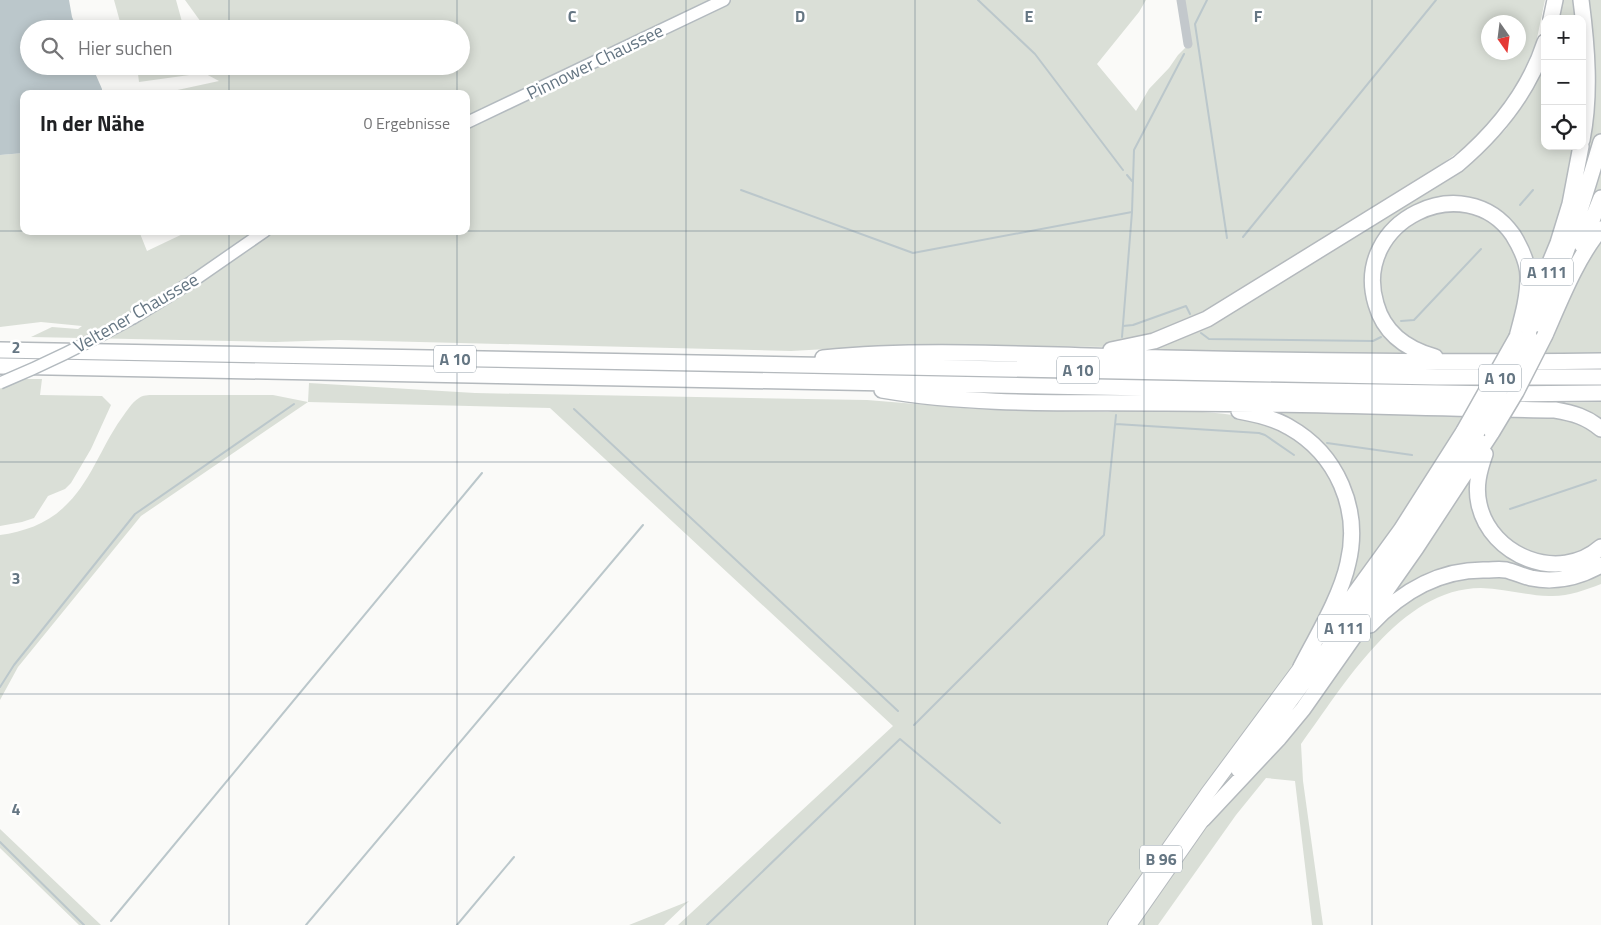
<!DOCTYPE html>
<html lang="de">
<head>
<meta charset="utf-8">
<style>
  :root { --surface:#fff; --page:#f2f2f2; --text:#202124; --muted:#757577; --line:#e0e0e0 }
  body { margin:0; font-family:"Titillium Web",sans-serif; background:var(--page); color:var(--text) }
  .controls { position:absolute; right:15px; top:15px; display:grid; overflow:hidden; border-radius:10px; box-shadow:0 2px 12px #0003 }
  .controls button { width:45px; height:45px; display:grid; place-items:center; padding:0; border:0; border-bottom:1px solid var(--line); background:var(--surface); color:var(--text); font:25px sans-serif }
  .compass { position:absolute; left:1481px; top:15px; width:45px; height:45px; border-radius:50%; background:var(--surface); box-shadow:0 2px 12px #0003; rotate:166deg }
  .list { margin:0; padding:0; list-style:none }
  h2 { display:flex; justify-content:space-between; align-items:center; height:65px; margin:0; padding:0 20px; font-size:21px }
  h2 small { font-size:16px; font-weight:400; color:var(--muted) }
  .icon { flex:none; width:28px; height:28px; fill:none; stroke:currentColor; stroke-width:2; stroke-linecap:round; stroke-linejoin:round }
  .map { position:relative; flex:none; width:1601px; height:925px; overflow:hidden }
  .search { position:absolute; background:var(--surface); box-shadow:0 2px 12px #0003; left:20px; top:20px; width:450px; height:55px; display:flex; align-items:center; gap:12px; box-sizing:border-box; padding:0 18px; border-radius:28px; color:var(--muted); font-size:19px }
  .panel { position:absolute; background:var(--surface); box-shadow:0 2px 12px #0003; left:20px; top:90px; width:450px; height:145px; border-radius:10px }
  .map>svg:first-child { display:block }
  .green { fill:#dadfd7; fill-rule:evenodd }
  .water { fill:#bbc7cb }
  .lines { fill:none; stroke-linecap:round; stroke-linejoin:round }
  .stream { stroke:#bbc7cb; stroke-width:2 }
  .secondary-casing { stroke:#b3babf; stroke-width:14 }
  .trunk-casing { stroke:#b4b9bd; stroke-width:16 }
  .motorway-casing { stroke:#b4b9bd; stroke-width:18 }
  .minor { stroke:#c3c8cc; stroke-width:9 }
  .secondary { stroke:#fff; stroke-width:11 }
  .trunk { stroke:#fff; stroke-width:14 }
  .motorway { stroke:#fff; stroke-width:15 }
  .secondary-bridge-casing { stroke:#b3babf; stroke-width:14; stroke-linecap:butt }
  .motorway-bridge-casing { stroke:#b4b9bd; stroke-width:18; stroke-linecap:butt }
  .secondary-bridge { stroke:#fff; stroke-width:11 }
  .motorway-bridge { stroke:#fff; stroke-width:15 }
  .grid { fill:none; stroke:#657683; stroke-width:1; stroke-opacity:0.55 }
  .labels { text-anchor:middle; stroke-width:5; stroke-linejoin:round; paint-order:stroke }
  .shield { fill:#fff; stroke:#939fa8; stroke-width:1 }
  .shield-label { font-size:16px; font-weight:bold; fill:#657683 }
  .street-label { font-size:18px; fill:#657683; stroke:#fff }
  .grid-label { font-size:16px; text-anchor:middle; font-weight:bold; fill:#657683; stroke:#fff; stroke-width:5; stroke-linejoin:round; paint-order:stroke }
</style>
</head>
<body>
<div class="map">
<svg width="1601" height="925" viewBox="0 0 1601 925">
  <rect width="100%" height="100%" fill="#fafaf8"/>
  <path class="green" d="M114,0H176L184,29H122Z
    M185,0H1146L1139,12L1097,64L1136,111L1149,89L1169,68L1178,55L1187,46L1185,0H1545L1536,43L1518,83L1495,119L1461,150L1417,182L1193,320L1113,347L899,345L791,351L339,340L275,342L31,337L52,327L78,329L82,326L41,322L0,327V155L24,153V231H139L147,251L189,231H466V94H159L219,81L204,73L139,82L137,66H461V29H206ZM1488,22H1518V52H1488Z
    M1562,0H1601V223L1594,229L1585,260L1601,236V356L1540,357L1547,343L1504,346L1497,358C1472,357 1443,358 1419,348C1403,341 1390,326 1383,310C1353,240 1442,176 1499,226C1523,249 1526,275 1520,306C1524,302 1529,296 1531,290C1537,278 1530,257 1525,246C1516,227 1501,213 1481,205C1468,200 1454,199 1440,201C1384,207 1350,273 1379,322C1389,340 1407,352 1426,359L1130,353L1178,339L1202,328L1429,191L1472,163L1506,129L1532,89L1545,58V146H1582V19H1557Z
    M0,356L1601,382V387L1528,388L0,360Z
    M0,379H42L40,395L102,396L111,405L91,449L71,483L65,489L48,496L34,518L22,522L0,526Z
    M309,383L475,393L867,400L978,409L1108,412C1129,407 1151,410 1172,411C1236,412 1306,417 1336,483C1345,504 1350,526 1346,550C1343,573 1333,597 1322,617C1315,629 1305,641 1300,653C1310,640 1322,628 1331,614C1371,553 1363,470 1299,429C1283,418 1265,413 1247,408L1469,412L1457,431L1498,432L1513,407L973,397L964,396V395L1465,404L1601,402V584C1585,590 1567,597 1549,596C1526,595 1504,589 1481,588C1400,588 1343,687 1301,744L1303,781L1323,925H1312L1295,781L1266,778L1236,815L1158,925H678L893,726L550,408L308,402L141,516L18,667L0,700V535C23,532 46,524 63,508C90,484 101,447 121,419C127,411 131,403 139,398C143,395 148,395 153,395H273L308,402Z
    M0,829L101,925H79L0,848Z
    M689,901L664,925H629Z"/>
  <path class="water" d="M0,0H69L72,17L77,29H29V66H92L102,89V94H24V153L0,155Z"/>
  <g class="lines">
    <path class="stream" d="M978,0L1035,54L1123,170
      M1207,0L1195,24L1227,238
      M1127,175L1132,181
      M741,190L913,253L1132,212
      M1520,205L1533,190
      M1243,237L1436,0
      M1401,321L1414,320L1481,249
      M1123,326L1133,325L1186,306L1190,314
      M1201,333L1209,339L1373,341L1381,337
      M1122,337L1132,212L1134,150L1184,54
      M574,409L898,711
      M1116,424L1259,433L1265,435L1294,455
      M1327,443L1412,455
      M1510,509L1596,480
      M0,687L14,665L135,514L294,404
      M914,725L1104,535L1116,415
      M0,842L84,925
      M111,921L482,473
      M306,925L643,525
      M457,925L514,857
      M707,925L900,739L1000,823"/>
    <defs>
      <path id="secondary" d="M466,123L724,0
        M133,318L190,283L265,231"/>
      <path id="trunk" d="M1115,925L1207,794L1301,667
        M1129,925L1203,819"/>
      <path id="motorway" d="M1581,0C1587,46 1591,95 1582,140
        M1551,19L1555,0
        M1582,245L1601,198
        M1528,316L1558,243L1570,204L1581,146
        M1545,335C1560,301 1577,257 1601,229
        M1529,336C1562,275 1581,208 1601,142
        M0,350L1437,377H1601
        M1111,350L1154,341L1207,319L1458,164C1497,131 1529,91 1545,42
        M1435,357C1406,349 1384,333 1376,304C1351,221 1465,166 1513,235C1521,248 1528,262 1528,277C1528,298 1522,318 1517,337
        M823,358C924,348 1026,355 1128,357C1285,361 1443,363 1601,361
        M0,366L1253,390L1501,394L1601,393
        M882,390C976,406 1071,402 1165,403C1295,403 1425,408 1555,410C1573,413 1587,417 1601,429
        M1239,411C1256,414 1274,418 1289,427C1337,454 1361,509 1348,563C1341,596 1317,636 1301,667
        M1485,454C1479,471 1475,486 1479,504C1490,556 1559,584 1601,547
        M1370,625C1401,592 1439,569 1486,570C1493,570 1499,569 1506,570C1514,572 1523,576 1531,578C1555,583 1580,577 1601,565
        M1324,636L1401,530L1464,431
        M1239,770L1402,548L1434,502L1477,432
        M1203,819L1279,738L1303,709L1416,548L1492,432"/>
    </defs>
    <use href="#secondary" class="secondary-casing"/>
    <use href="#trunk" class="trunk-casing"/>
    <use href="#motorway" class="motorway-casing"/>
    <path class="minor" d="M1181,0L1188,44"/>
    <use href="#secondary" class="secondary"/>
    <use href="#trunk" class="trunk"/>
    <use href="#motorway" class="motorway"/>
    <defs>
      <path id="secondary-bridge" d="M0,383C46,364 90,342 133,318"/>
      <path id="motorway-bridge" d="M1464,431L1517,337
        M1477,432L1529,336
        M1492,432L1516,392L1545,335"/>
    </defs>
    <use href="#secondary-bridge" class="secondary-bridge-casing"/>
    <use href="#motorway-bridge" class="motorway-bridge-casing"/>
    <use href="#secondary-bridge" class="secondary-bridge"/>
    <use href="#motorway-bridge" class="motorway-bridge"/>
  </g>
  <path class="grid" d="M229,0V29M457,0V29M686,0V925M915,0V925M1144,0V925M1372,0V925M229,66V94M457,66V94M0,231H24M24,231H466M229,231V925M457,231V925M466,231H1601M0,462H1601M0,694H1601"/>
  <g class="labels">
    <g class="shield">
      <rect x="1521" y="258.5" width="52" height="27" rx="4"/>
      <rect x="434" y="345.5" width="42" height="27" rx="4"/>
      <rect x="1057" y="356.5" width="42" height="27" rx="4"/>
      <rect x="1479" y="364.5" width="42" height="27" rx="4"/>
      <rect x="1318" y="614.5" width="52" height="27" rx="4"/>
      <rect x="1140" y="845.5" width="42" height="27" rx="4"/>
    </g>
    <g class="shield-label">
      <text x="1547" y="278">A 111</text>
      <text x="455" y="365">A 10</text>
      <text x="1078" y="376">A 10</text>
      <text x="1500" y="384">A 10</text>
      <text x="1344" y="634">A 111</text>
      <text x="1161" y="865">B 96</text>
    </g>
    <g class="street-label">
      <text transform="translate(595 62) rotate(-26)" y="6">Pinnower Chaussee</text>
      <text transform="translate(136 313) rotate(-30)" y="6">Veltener Chaussee</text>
    </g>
  </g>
  <g class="grid-label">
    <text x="572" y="22">C</text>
    <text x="800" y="22">D</text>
    <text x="1029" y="22">E</text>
    <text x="1258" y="22">F</text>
    <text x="16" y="353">2</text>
    <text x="16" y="584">3</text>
    <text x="16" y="815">4</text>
  </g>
</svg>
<div class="controls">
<button>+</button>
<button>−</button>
<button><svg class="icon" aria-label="locate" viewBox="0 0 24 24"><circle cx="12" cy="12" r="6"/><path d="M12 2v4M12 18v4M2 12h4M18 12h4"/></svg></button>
</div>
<svg class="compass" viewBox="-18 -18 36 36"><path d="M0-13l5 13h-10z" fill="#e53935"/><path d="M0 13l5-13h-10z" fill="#757577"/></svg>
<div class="search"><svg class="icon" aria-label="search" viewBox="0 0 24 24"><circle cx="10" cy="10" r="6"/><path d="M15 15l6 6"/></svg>Hier suchen</div>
<section class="panel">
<h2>In der Nähe<small>0 Ergebnisse</small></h2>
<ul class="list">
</ul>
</section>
</div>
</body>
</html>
